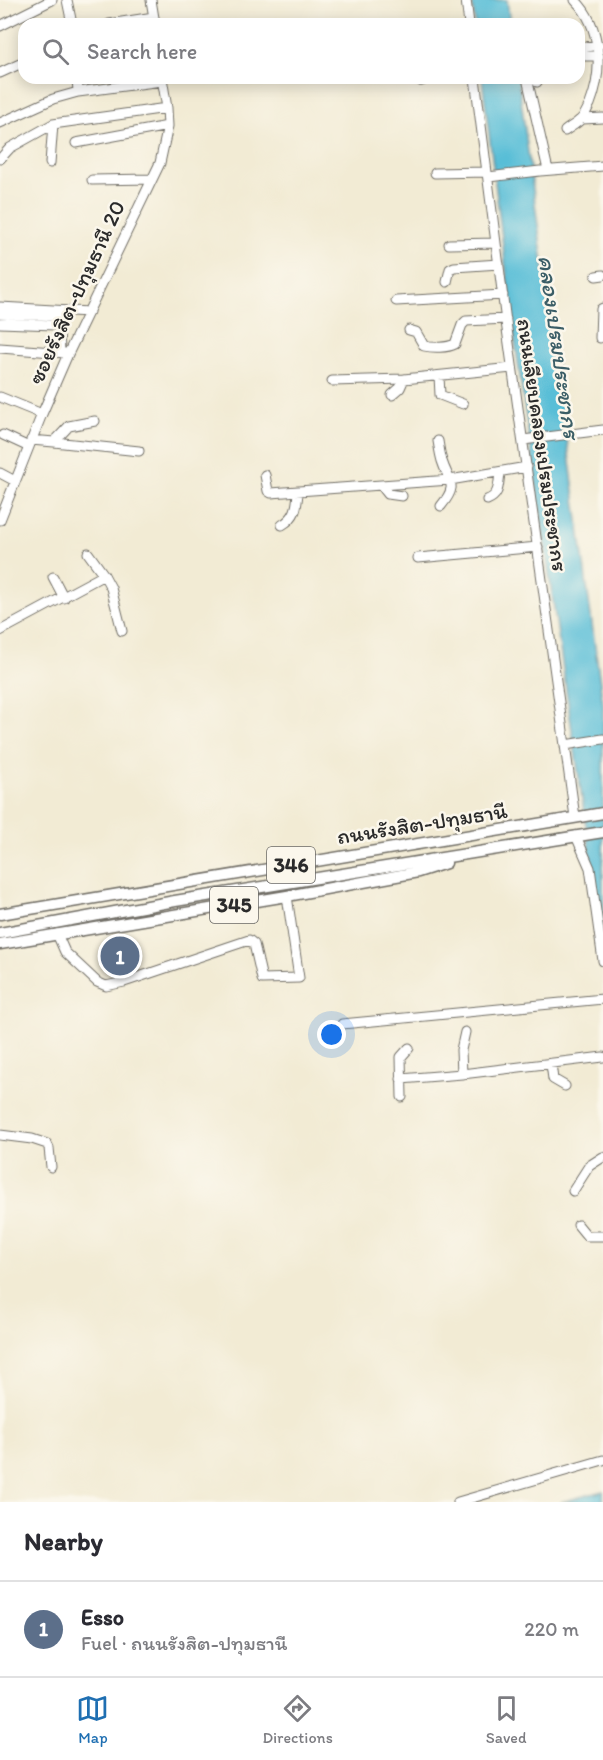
<!DOCTYPE html>
<html lang="en">
<head>
<meta charset="utf-8">
<style>
  :root { --surface:#fff; --page:#f2f2f3; --text:#2b2b33; --muted:#7c7c81; --line:#e1e1e2; --accent:#1f6fb2 }
  body { margin:0; font-family:Itim,"Playpen Sans Thai",sans-serif; background:var(--page); color:var(--text) }
  .you { position:absolute; left:332px; top:1035px; width:21px; height:21px; margin:-15px; border:4px solid #fff; border-radius:50%; background:#1a73e8; box-shadow:0 0 0 9px #1a73e833 }
  .badge { display:grid; place-items:center; width:39px; height:39px; border-radius:50%; background:var(--accent); color:#fff; font-size:20px; font-weight:700 }
  .pin { position:absolute; translate:-50% -50%; border:3px solid #fff; box-shadow:0 2px 6px #0006 }
  .list { margin:0; padding:0; list-style:none }
  h2 { display:flex; justify-content:space-between; align-items:center; height:78px; margin:0; padding:0 24px; font-size:26px }
  h2 small { font-size:20px; font-weight:400; color:var(--muted) }
  .list li { display:grid; grid-template-columns:39px 1fr auto; gap:18px; align-items:center; box-sizing:border-box; height:96px; padding:0 24px; border-top:2px solid var(--line) }
  .list b { display:block; font-size:22px; white-space:nowrap }
  .list p { margin:0; font-size:20px; white-space:nowrap; color:var(--muted) }
  .list em { font-size:20px; font-style:normal; color:var(--muted) }
  .icon { flex:none; width:33px; height:33px; fill:none; stroke:currentColor; stroke-width:2; stroke-linecap:round; stroke-linejoin:round }
  .map { position:relative; flex:none; width:603px; height:1502px; overflow:hidden }
  .search { position:absolute; background:var(--surface); box-shadow:0 3px 15px #0003; left:18px; right:18px; top:18px; height:66px; display:flex; align-items:center; gap:15px; box-sizing:border-box; padding:0 21px; border-radius:18px; color:var(--muted); font-size:22px }
  .sheet { height:174px; background:var(--surface) }
  nav { display:flex; justify-content:space-around; align-items:center; box-sizing:border-box; height:84px; border-top:2px solid var(--line); background:var(--surface); font-size:16px; color:var(--muted) }
  nav a { display:grid; justify-items:center; gap:3px }
  nav .on { color:var(--accent) }
  .map>svg:first-child { display:block }
  .water { fill:#59bed7; stroke:#427481; stroke-width:1.5 }
  .lines { fill:none; stroke-linecap:round; stroke-linejoin:round }
  .minor-casing { stroke:#716e66; stroke-width:11 }
  .major-casing { stroke:#716e66; stroke-width:13 }
  .minor { stroke:#fff; stroke-width:9 }
  .major { stroke:#fff; stroke-width:10 }
  .labels { text-anchor:middle; stroke-width:5; stroke-linejoin:round; paint-order:stroke }
  .shield { fill:#fbf7ec; stroke:#696865; stroke-width:1.5 }
  .shield-label { font-size:21px; font-weight:bold; fill:#2b2b2b }
  .street-label { font-size:22px; fill:#2b2b2b; stroke:#fbf7ec }
  .water-label { font-size:24px; font-style:italic; fill:#3b5e67; stroke:#fbf7ec }
</style>
</head>
<body>
<div class="map">
<svg width="603" height="1502" viewBox="0 0 603 1502">
  <rect width="100%" height="100%" fill="#fbf7ec"/>
  <filter id="ink" filterUnits="userSpaceOnUse"><feTurbulence type="fractalNoise" baseFrequency=".0167" numOctaves="2"/><feDisplacementMap in="SourceGraphic" scale="12" xChannelSelector="R" yChannelSelector="G"/><feConvolveMatrix kernelMatrix="1 2 1 2 8 2 1 2 1" color-interpolation-filters="sRGB"/></filter>
  <filter id="wash" filterUnits="userSpaceOnUse"><feTurbulence type="fractalNoise" baseFrequency=".008" numOctaves="4" result="noise"/><feDisplacementMap in="SourceGraphic" scale="24" xChannelSelector="R" yChannelSelector="G"/><feGaussianBlur stdDeviation="1.35" result="paint"/><feColorMatrix in="noise" values="0 0 0 0 0 0 0 0 0 0 0 0 0 0 0 0 0 1.4 0 .05"/><feComposite in="paint" operator="in"/></filter>
  <g filter="url(#wash)">
    <rect width="100%" height="100%" fill="#f2ebd4"/>
    <path class="water" d="M472,0H507L510,24H475Z
      M482,78H518L603,705V942L515,342Z
      M603,1491V1502H561Z"/>
  </g>
  <g filter="url(#ink)">
    <g class="lines">
      <defs>
        <path id="minor" d="M67,0L72,24
          M151,0L155,24
          M466,0L469,24
          M109,24L154,17
          M0,26L52,0
          M579,48L599,45
          M579,56H599
          M0,73L24,62
          M77,78L78,92
          M475,78L506,322L575,817
          M527,78L548,170
          M421,81L430,78
          M537,82L539,78
          M582,119L603,118
          M0,123L53,99L78,92L162,81
          M565,131C570,127 576,124 580,120C585,116 587,109 590,104C603,71 602,27 575,0
          M76,143L168,126
          M0,159L10,148L53,124L167,108
          M50,163L53,124
          M435,173L487,172
          M488,177L540,171L603,166
          M92,180L151,179
          M449,244L496,243
          M596,276L603,275
          M447,282L450,269L454,267L499,264
          M396,301L503,295
          M0,307L89,312
          M0,314L65,316
          M0,323L55,325L59,329L60,352
          M409,330L416,332L424,346C433,348 447,348 455,344L462,325L466,321L506,319
          M600,338L601,309L603,308
          M0,348L66,353
          M439,376L440,395L463,404
          M332,381L404,379L512,368
          M392,395L400,388L404,379
          M0,397L42,414
          M3,435L29,447
          M31,440L54,442L69,426L95,421
          M523,440L603,430
          M438,441C439,447 440,454 442,461C449,483 459,484 441,506
          M54,442L139,451
          M0,473L15,481
          M265,475L268,491L271,493L450,480L527,467
          M381,485L388,494L402,496
          M487,500C500,495 498,485 500,473
          M0,520L42,414L68,354L160,163L168,126L167,108L162,78
          M282,525C296,517 297,507 298,492
          M418,558L538,547
          M104,575L111,588L122,631
          M53,577L64,598
          M0,631L104,575L88,553
          M565,745L603,739
          M576,836L590,868L603,961
          M57,934L65,952L97,982L106,986L124,982L249,940L254,944L262,979L299,978L287,896
          M342,1024L603,999
          M551,1064L553,1079L565,1086
          M462,1074L461,1050L465,1032
          M401,1079L462,1074L603,1057
          M402,1097L401,1057L409,1048
          M0,1135L32,1139L47,1144L49,1148L51,1167
          M573,1191L589,1166L603,1157
          M578,1225L587,1236H603
          M458,1502L603,1460"/>
        <path id="major" d="M0,914L603,813
          M0,933L175,901L603,832
          M0,944L287,896L418,872L446,863"/>
      </defs>
      <use href="#minor" class="minor-casing"/>
      <use href="#major" class="major-casing"/>
      <use href="#minor" class="minor"/>
      <use href="#major" class="major"/>
    </g>
  </g>
  <g class="labels">
    <g class="shield">
      <rect x="267" y="847" width="48" height="36" rx="4.5"/>
      <rect x="210" y="887" width="48" height="36" rx="4.5"/>
    </g>
    <g class="shield-label">
      <text x="291" y="872">346</text>
      <text x="234" y="912">345</text>
    </g>
    <g class="street-label">
      <text transform="translate(76 292) rotate(-65)" y="8">ซอยรังสิต-ปทุมธานี 20</text>
      <text transform="translate(543 445) rotate(82)" y="8">ถนนเลียบคลองเปรมประชากร</text>
      <text transform="translate(422 823) rotate(-9)" y="8">ถนนรังสิต-ปทุมธานี</text>
    </g>
    <g class="water-label">
      <text transform="translate(559 347) rotate(82)" y="8">คลองเปรมประชากร</text>
    </g>
  </g>
</svg>
<div class="you"></div>
<div class="pin badge" style="left:120px;top:956px;background:#5c6f8a">1</div>
<div class="search"><svg class="icon" aria-label="search" viewBox="0 0 24 24"><circle cx="10" cy="10" r="6"/><path d="M15 15l6 6"/></svg>Search here</div>
</div>
<section class="sheet">
<h2>Nearby<small></small></h2>
<ul class="list">
<li><span class="badge" style="background:#5c6f8a">1</span><div><b>Esso</b><p>Fuel · ถนนรังสิต-ปทุมธานี</p></div><em>220 m</em></li>
</ul>
</section>
<nav>
<a class="on"><svg class="icon" aria-label="map" viewBox="0 0 24 24"><path d="M3 6l6-2 6 2 6-2v14l-6 2-6-2-6 2zM9 4v14M15 6v14"/></svg>Map</a>
<a><svg class="icon" aria-label="directions" viewBox="0 0 24 24"><path d="M12 3l9 9-9 9-9-9zM9 14v-3h6M13 9l2 2-2 2"/></svg>Directions</a>
<a><svg class="icon" aria-label="saved" viewBox="0 0 24 24"><path d="M7 4h10v16l-5-4-5 4z"/></svg>Saved</a>
</nav>
</body>
</html>
